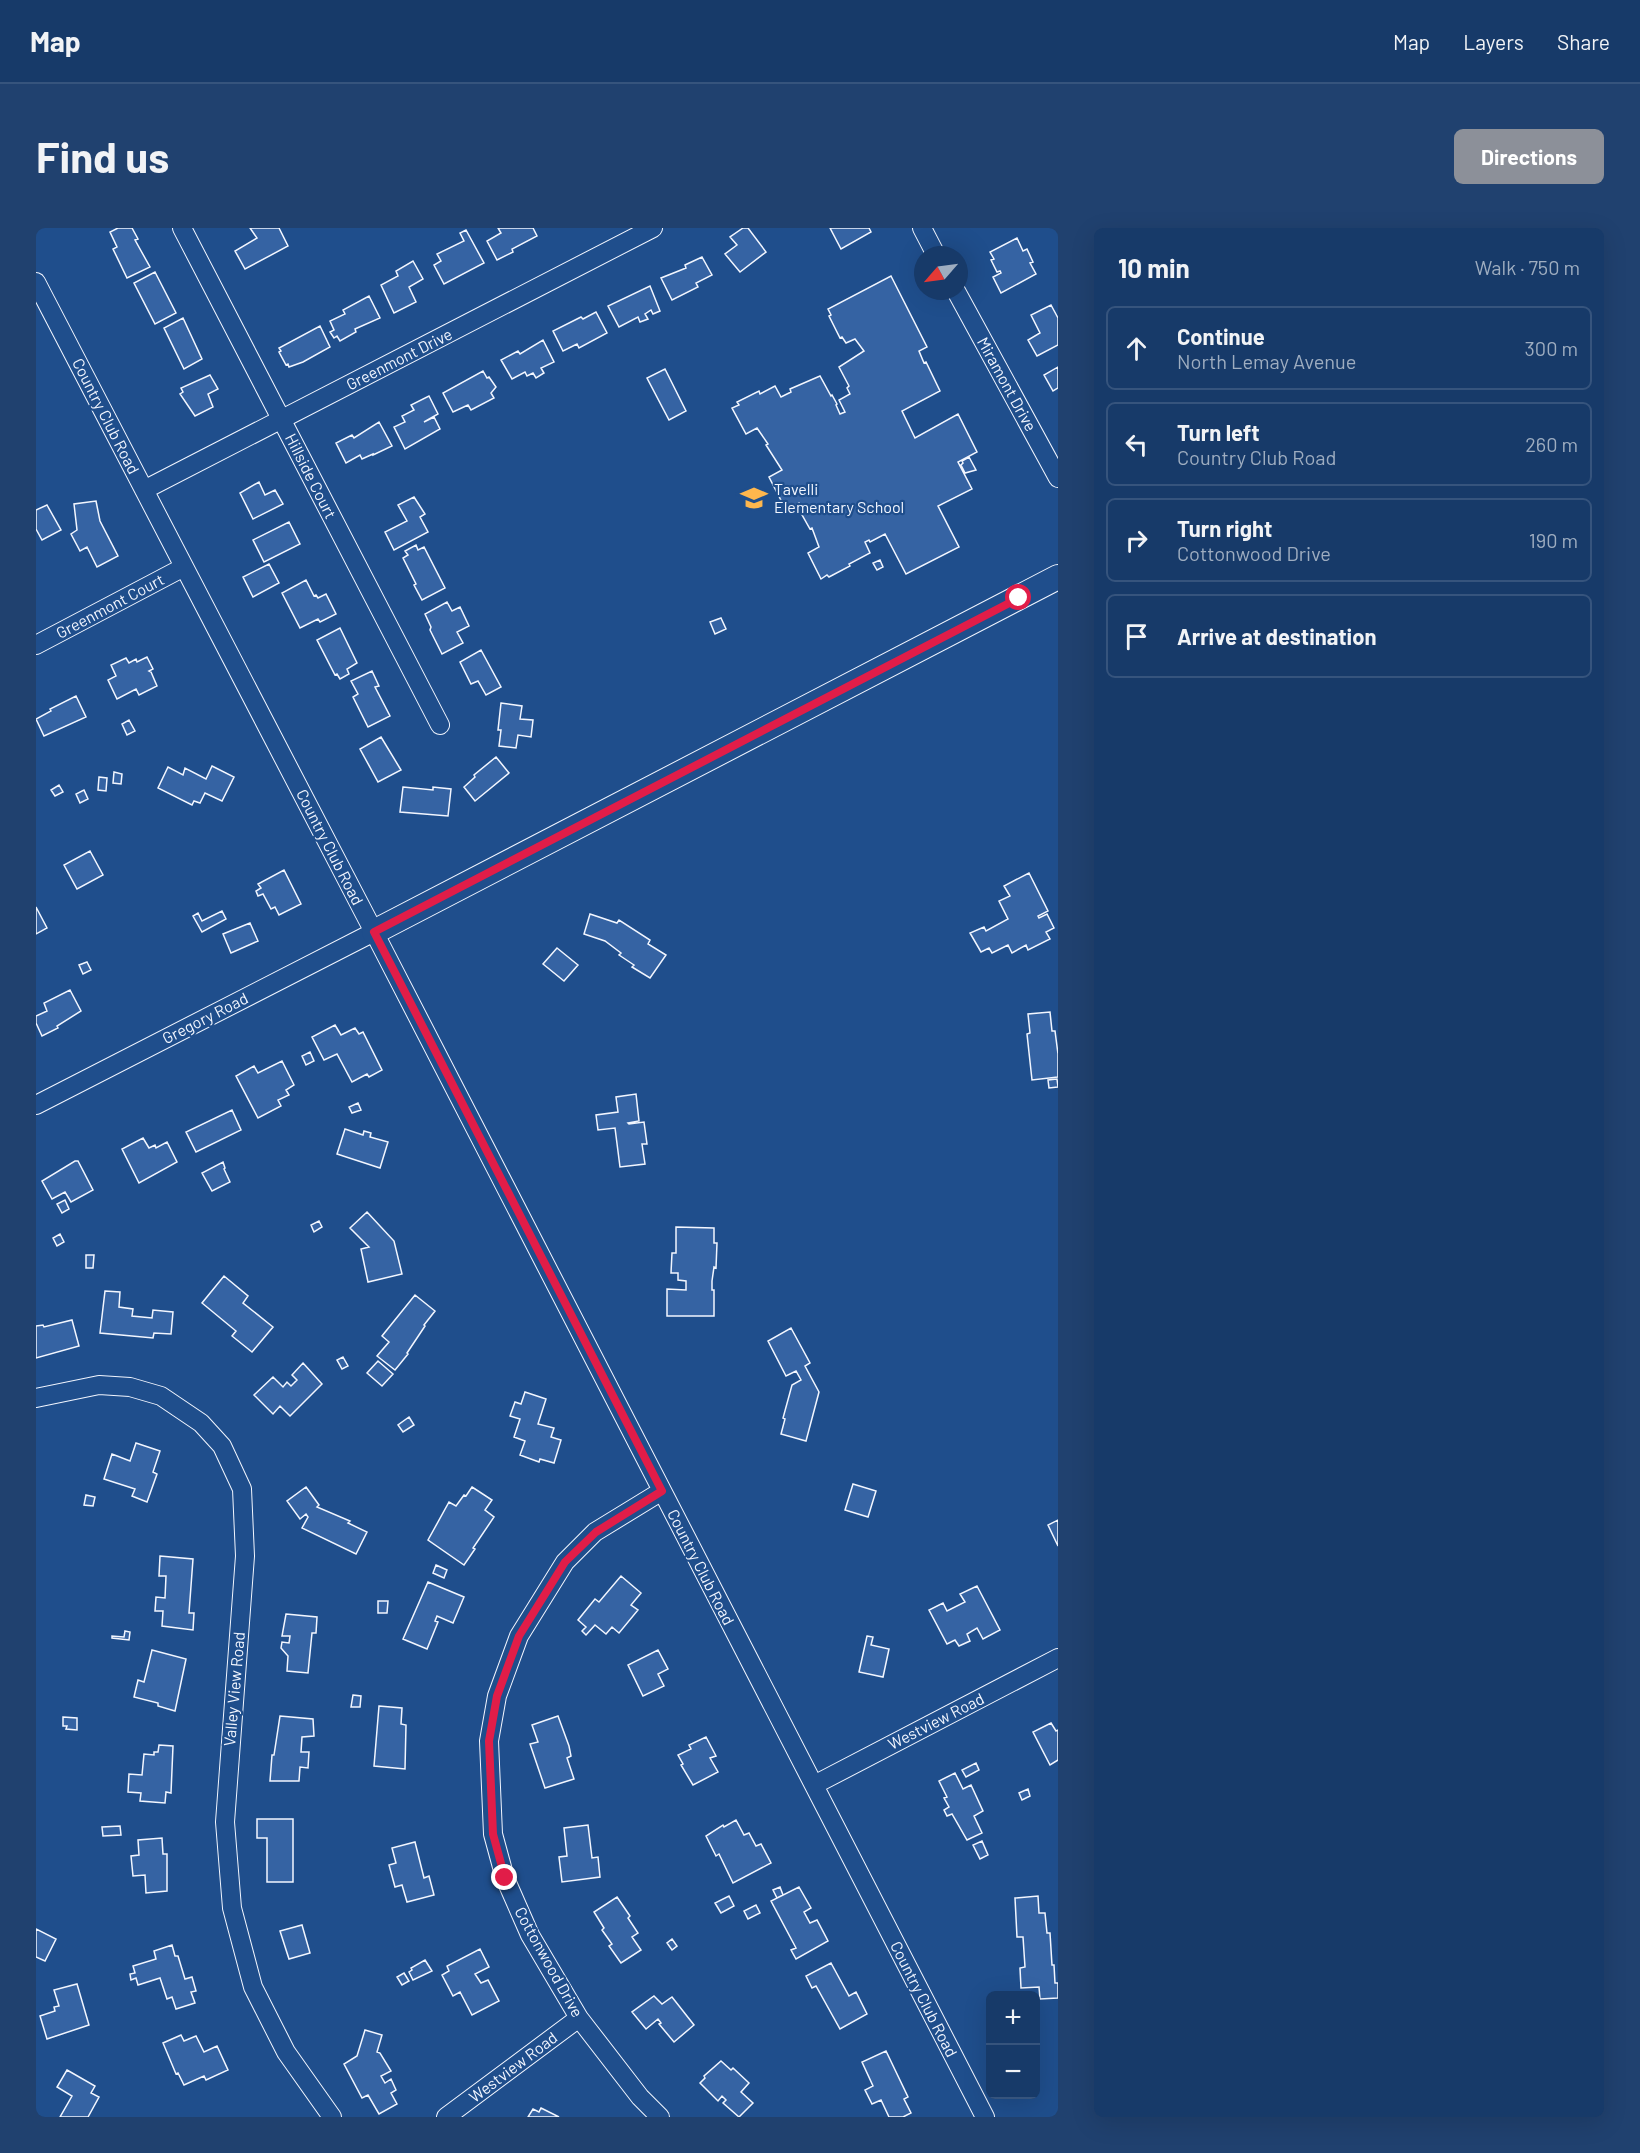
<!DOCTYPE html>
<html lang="en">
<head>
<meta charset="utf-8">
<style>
  :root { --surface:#173a69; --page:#20416f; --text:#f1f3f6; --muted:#9eadc0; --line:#36547d; --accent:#8c9099 }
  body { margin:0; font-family:Barlow,sans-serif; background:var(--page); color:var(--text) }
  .controls { position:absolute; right:18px; bottom:18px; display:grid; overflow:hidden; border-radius:9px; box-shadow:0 6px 24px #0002 }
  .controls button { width:54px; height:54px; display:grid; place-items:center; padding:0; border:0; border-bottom:2px solid var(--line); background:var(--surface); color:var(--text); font:30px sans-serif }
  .compass { position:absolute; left:878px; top:18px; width:54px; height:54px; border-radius:50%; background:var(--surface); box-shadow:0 6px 24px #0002; rotate:242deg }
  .stop { position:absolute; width:18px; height:18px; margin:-14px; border:4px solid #e11d48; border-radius:50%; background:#fff }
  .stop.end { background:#e11d48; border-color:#fff; box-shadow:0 2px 6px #0008 }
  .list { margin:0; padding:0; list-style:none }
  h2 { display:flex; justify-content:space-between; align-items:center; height:78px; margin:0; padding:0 24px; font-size:26px }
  h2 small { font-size:20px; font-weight:400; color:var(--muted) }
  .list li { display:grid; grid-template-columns:39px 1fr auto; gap:18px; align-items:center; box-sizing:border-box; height:84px; margin:0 12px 12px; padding:0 12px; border:2px solid var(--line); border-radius:9px }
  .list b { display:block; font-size:22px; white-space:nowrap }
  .list p { margin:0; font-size:20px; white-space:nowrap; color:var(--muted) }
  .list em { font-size:20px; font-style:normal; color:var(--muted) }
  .icon { flex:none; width:33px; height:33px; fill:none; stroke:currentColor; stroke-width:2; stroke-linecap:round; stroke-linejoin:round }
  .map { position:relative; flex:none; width:1022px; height:1889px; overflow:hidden; border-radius:9px }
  header { display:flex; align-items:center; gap:36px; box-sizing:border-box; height:84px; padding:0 30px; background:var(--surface); border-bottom:2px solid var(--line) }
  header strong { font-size:28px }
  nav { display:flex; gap:33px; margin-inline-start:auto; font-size:21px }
  .intro { display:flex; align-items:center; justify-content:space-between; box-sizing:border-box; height:144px; padding:0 36px }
  h1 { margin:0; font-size:42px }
  .button { padding:15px 27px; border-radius:9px; background:var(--accent); color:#fff; font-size:21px; font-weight:700 }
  main { display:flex; gap:36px; padding:0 36px }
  aside { flex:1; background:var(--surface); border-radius:9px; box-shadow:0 6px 24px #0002 }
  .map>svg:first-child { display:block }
  .building { fill:#3563a3; stroke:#f2f6ff; stroke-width:1.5 }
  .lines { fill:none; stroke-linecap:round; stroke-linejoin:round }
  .minor-casing { stroke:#f2f6ff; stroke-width:20 }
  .major-casing { stroke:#f2f6ff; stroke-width:26 }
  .minor { stroke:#1f4e8c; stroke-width:18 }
  .major { stroke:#1f4e8c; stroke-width:24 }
  .route { stroke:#e11d48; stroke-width:8 }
  .labels { text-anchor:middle; stroke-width:4.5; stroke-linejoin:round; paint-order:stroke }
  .street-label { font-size:16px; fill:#f2f6ff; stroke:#1f4e8c }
  .poi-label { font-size:16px; fill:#f2f6ff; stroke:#1f4e8c; text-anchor:start }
</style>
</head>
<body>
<header>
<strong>Map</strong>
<nav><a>Map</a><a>Layers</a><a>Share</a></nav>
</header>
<div class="intro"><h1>Find us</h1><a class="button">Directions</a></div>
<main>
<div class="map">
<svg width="1022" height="1889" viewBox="0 0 1022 1889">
  <rect width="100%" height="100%" fill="#1f4e8c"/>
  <path class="building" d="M82,0H96L102,11L99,12L114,39L91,50L77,21L81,19L74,4Z
    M214,0H243L252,18L209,41L199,23L221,10Z
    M462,0H497L501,8L476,21L477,24L461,32L451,13L465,5Z
    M707,0H712L730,24L704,44L689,26L701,17L694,9Z
    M794,0H833L835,4L805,21Z
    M430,2L448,35L408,56L398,37L405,33L401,26L428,13L424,5Z
    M981,10L987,23L991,21L997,34L994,35L1000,46L965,65L957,49L965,45L964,43L961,44L955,32L958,31L954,24Z
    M666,29L676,47L660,55L662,59L636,72L625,50L650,40L649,37Z
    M377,33L387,51L373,59L380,74L358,85L345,57L362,48L360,43Z
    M119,44L140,85L119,96L98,55Z
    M855,48L891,119L883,123L888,135L890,134L904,163L866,183L879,210L922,186L941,224L922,234L936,261L902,278L923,319L870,346L849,306L834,314L833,312L829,314L834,325L813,336L814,338L793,349L791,347L785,351L772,325L783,319L776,300L774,301L765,285L767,284L763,275L750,282L733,249L746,242L730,217L732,216L721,200L710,206L696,180L703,177L701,174L723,163L724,166L739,158L745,169L755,164L754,161L784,148L795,168L796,167L801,176L800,177L804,186L809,184L803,172L814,166L811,160L813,158L803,139L828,123L819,111L810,115L806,109L804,110L793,88L795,87L792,81Z
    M614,58L624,83L617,86L615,82L609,86L612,91L604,94L602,89L583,99L572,78Z
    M333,68L344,90L319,101L320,104L304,113L301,108L298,110L294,104L298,102L294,93L309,86L307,82Z
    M1015,77L1022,90V117L1001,128L992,112L1004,105L995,87Z
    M560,84L571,105L543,120L541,116L527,123L517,103L545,89L547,91Z
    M147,90L166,131L148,141L128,100Z
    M284,98L294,119L267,134L253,139L252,136L250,137L243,124L245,123L243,120Z
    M507,112L518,134L505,140L508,145L500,150L497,145L491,148L489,144L476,151L465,132L482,123L484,126Z
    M1022,139V160L1017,163L1008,147Z
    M629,141L650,183L633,192L611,150Z
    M447,143L451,150L453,149L460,159L455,165L458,170L435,182L432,177L417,184L407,165Z
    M174,147L182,161L172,166L177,179L159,188L144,166L147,164L145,160Z
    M393,168L402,186L388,194L398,189L404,201L369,221L358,199L369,194L366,188L378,182L375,177Z
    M343,194L356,218L337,227V226L326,231L324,227L310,235L300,215L316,207L318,210Z
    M933,229L940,242L929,245L925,237L927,235L926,233Z
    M223,254L229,267L239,262L247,276L217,291L204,265Z
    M378,269L389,286L384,289L392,304L358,322L349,304L371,293L362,277Z
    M60,273L64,293L82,328L61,339L51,319L44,323L35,306L41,302L38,276Z
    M11,277L25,302L6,312L0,301V282Z
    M253,294L264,316L228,334L217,312Z
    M380,317L382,322L388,319L409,360L386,372L378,357L380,356L367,330L372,327L369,323Z
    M844,332L847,339L841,342L837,335Z
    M233,336L243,355L217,369L207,349Z
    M270,352L278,368L280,367L282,370L290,366L300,386L284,394L282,391L264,400L246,365Z
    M411,374L416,383L424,379L433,398L421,404L427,415L406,426L394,402L395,399L389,386Z
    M685,390L690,401L679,406L674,394Z
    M304,400L321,435L311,441L313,446L304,451L301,446L299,447L281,412Z
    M445,422L465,459L450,467L442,453L435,456L424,434Z
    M111,429L117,441L113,443L115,444L121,458L103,467L100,461L81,471L72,452L80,448L75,437L90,430L93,435L100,431L101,434Z
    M336,443L343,458L339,459L354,488L332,499L317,469L322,466L315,453Z
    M40,468L50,489L8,508L0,491L15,483L14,481Z
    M465,475L486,478L484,491L497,492L495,509L482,507L480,520L463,518L465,502H462Z
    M93,492L99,503L91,507L86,496Z
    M345,509L365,542L342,554L324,521Z
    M460,529L473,545L439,573L428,559L439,549L438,547Z
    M176,538L198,549L186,573L169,565L164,575L158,573L156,577L122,560L132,539L147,547L149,540L170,551Z
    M78,544L86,546L85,556L77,555Z
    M63,549L71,550L70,563L62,562Z
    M23,557L27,564L19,568L15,562Z
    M367,559L397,562V559L415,561L412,588L364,584Z
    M48,562L52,571L44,575L40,566Z
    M54,623L67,647L41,661L28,637Z
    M248,642L265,676L243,687L239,679L235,681L227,666L222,668L220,663L225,660L222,656Z
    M993,645L1012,683L1002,688L1003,690L1011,686L1018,700L1010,704L1014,711L992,722L990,717L976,725L972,717L956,725L953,720L945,724L934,705L948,699L950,703L972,691L963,673L974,668L968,658Z
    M0,679L11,700L0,706Z
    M186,683L190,691L166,704L157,688L162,685L166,693Z
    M554,686L581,695L583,692L614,712L612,716L630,727L614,750L596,739L598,737L583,727L585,725L569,713L548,706Z
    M214,695L222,713L195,725L187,706Z
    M521,720L542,737L528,753L507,736Z
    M51,734L55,742L47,746L43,737Z
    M34,762L45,783L21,798L22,800L6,808L0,795V788L11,783L8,775Z
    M1014,784L1016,803H1019L1022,826V849L996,852L991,806L994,805L992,786Z
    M299,797L305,807L319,800L323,806L327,804L346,842L333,849L331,846L316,854L301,826L288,832L276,809Z
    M274,824L278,833L270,837L266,828Z
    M246,833L258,857L250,862L253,867L242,872L245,878L222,890L200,848L218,838L222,845Z
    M1021,851L1022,859L1013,860L1012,852Z
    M600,866L603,893L592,895L593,896L608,894L611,916H606L609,936L584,939L579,900L562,902L560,887L582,884L580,869Z
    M322,875L325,882L316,885L313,879Z
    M196,882L205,902L160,924L150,904Z
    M309,901L327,907L328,903L335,905L334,909L352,914L344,940L301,926Z
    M107,910L113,920L119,917L120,920L131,914L141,934L103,955L86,921Z
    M39,933H42L57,962L35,974L29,964L16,971L6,953Z
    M187,934L189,940L188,941L194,954L176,963L166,945Z
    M29,972L33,981L26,985L21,976Z
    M331,984L358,1013L366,1046L332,1054L325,1021L333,1019L314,1000Z
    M283,993L286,999L278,1004L275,997Z
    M640,999L678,1000V1015H681L680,1040L678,1039L676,1053V1062H678V1088H631V1061L650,1062V1053L642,1052V1045H635L636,1025H640Z
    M24,1006L28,1014L21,1018L17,1010Z
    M50,1027H58L57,1040H50Z
    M188,1048L212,1068L207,1075L237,1099L216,1124L196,1108L200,1103L166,1075Z
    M69,1063L84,1064L83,1079L97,1081L96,1088L116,1090L117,1082L137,1084L135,1106L118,1105L117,1110L64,1105Z
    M379,1067L399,1083L388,1097L389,1098L371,1125L372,1126L359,1142L341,1128L353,1114L346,1108Z
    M36,1092L43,1118L0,1130V1098L7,1097L8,1099Z
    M755,1100L774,1135L769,1138L783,1164L770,1213L745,1206L749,1191L747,1190L756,1157L765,1152L760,1143L750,1148L732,1113Z
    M307,1129L312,1138L306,1141L301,1132Z
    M342,1133L357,1146L346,1158L331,1145Z
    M267,1135L286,1156L254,1188L244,1178L237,1186L218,1167L237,1149L247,1159L251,1154L255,1158L261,1152L256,1147Z
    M489,1164L510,1171L502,1196L518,1200L515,1209L525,1212L518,1235L504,1231L503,1234L484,1227L489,1213L478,1209L484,1191L474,1188L479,1174L485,1176Z
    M373,1189L378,1197L367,1204L362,1197Z
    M100,1215L124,1223L117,1244L121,1246L111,1274L96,1268L99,1261L68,1251L76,1226L94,1233Z
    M817,1256L840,1263L832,1289L809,1282Z
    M270,1259L283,1277L281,1279L314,1293L312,1295L331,1304L320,1326L266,1300L272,1289L270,1286L264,1291L251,1273Z
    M436,1259L456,1272L449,1282L458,1289L437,1320L439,1321L428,1337L392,1312L413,1274L420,1278L428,1267L430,1268Z
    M50,1267L59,1269L57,1278L48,1277Z
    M1022,1292V1318L1012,1297Z
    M124,1328L157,1331L153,1385H158L157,1402L126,1398L127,1383H119L120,1369L129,1370L130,1348H123Z
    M400,1337L411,1342L408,1350L397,1345Z
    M585,1348L605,1365L595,1377L602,1382L583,1405L576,1399L570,1406L559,1397L550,1407L546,1403L550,1399L542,1392L559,1371L563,1374Z
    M392,1354L428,1369L417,1395L401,1388L399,1393L402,1394L391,1421L367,1411Z
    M941,1358L964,1402L947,1411L941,1400L931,1406L934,1413L923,1418L919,1412L911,1416L893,1382L907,1375L911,1383L929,1374L924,1366Z
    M342,1373H352L351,1385H342Z
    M250,1386L281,1389L280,1405H276L272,1445L251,1443L252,1428L245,1420L246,1414L253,1415L254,1408H246Z
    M89,1403L94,1404L93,1412L76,1410V1408L88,1409Z
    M831,1408L837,1409L835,1417L853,1421L847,1449L823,1444Z
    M116,1422L150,1431L139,1483L122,1478V1475L98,1469L102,1452L108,1454Z
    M622,1422L632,1441L622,1446L628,1458L607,1468L592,1437Z
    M317,1467L325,1468L324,1479H315Z
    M343,1478L366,1480L365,1496L370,1497L369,1541L338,1538Z
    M244,1488L277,1491L278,1508L266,1509L265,1524H273L272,1540L264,1539L263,1553H234L236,1527H238Z
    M522,1488L533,1518L535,1528L531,1530L538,1551L509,1560L494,1516L502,1514L496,1497Z
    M27,1489L41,1490V1502L30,1501L31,1498H27Z
    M1015,1495L1020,1503L1022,1502V1532L1014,1537L997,1504Z
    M670,1509L680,1528L674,1530L682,1544L657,1557L645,1537L647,1536L642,1527L655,1521L653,1517Z
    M123,1517L137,1518L135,1565L130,1564L129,1575L104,1573L105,1565L92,1564L93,1546L106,1547L108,1526L118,1527V1524H122Z
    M940,1535L943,1542L930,1549L926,1542Z
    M919,1545L927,1561L935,1557L947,1583L938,1588L946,1605L931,1612L916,1586L911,1588L908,1582L913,1579L908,1570L911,1569L903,1553Z
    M992,1561L994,1568L986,1572L983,1565Z
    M221,1591H257V1654H231V1610H221Z
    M700,1592L708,1607L713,1605L720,1618L725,1616L735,1635L697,1655L683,1626L680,1628L670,1608L687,1597L688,1599Z
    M552,1597L556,1630L562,1629L564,1649L526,1654L523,1629L531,1628L528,1600Z
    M84,1598L85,1607L67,1608L66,1599Z
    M126,1610L127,1626H131V1663L110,1665L109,1647L97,1648L95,1628L103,1627L102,1612Z
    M946,1613L952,1627L944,1631L937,1617Z
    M379,1614L388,1650L393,1648L398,1667L371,1674L366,1657L359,1659L353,1637L360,1635L356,1620Z
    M744,1659L747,1667L741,1670L737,1662Z
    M763,1659L775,1680L768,1684L774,1695L781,1692L792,1713L760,1731L755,1722L760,1720L735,1673Z
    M693,1668L698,1678L685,1685L679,1675Z
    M1002,1668L1003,1685H1009L1011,1705H1014L1016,1737H1018L1019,1755H1022V1770L1004,1771L1003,1759L985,1760L984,1740L989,1739L987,1709H981L979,1670Z
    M581,1669L594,1688L592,1690L602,1705L596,1709L605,1722L585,1735L573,1718L576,1716L566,1702L568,1700L558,1684Z
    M720,1677L724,1685L712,1691L708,1683Z
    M266,1697L274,1725L253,1731L244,1703Z
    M0,1701L20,1711L9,1733L0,1729Z
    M636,1711L641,1718L636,1722L631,1715Z
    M136,1717L139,1728H142L149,1751L156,1749L160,1763L155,1764L159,1775L140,1781L136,1769L131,1771L124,1750L102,1757L100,1750L95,1752L94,1746L99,1745L97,1738L120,1731L118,1723Z
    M444,1721L453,1739L439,1746L445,1755L452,1752L463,1773L436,1787L424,1764L417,1768L406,1747L413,1743L411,1738Z
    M389,1732L396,1743L377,1752L373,1744L376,1742L375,1740Z
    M795,1735L813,1768L820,1764L831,1786L804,1801L780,1758L776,1760L770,1748Z
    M368,1745L373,1753L366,1757L361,1749Z
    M41,1756L53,1797L11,1811L4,1788L19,1783L18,1779L23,1778L18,1762Z
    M618,1768L626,1776L636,1769L658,1797L638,1814L623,1796L625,1795L622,1791L610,1801L596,1784Z
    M329,1802L346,1807L341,1824L344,1825L355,1843L345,1848L349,1855L355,1851L360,1862L355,1865L361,1876L343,1886L332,1867L326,1870L308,1836L321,1828Z
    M145,1807L148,1813L160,1808L168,1824L181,1818L192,1842L170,1852L168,1848L148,1857L142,1845L140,1846L127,1815Z
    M850,1823L872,1869L868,1871L875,1885L867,1889H853L845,1872L836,1876L829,1862L837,1858L826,1834Z
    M685,1833L695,1842L697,1840L713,1855L705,1864L717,1875L703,1889L687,1875L690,1872L686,1868L682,1873L664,1855L669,1850L668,1848Z
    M31,1842L59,1858L55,1865L63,1869L52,1889H24L36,1868L21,1859Z
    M505,1880L523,1889H492L497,1881L503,1884Z"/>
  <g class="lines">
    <defs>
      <path id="minor" d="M146,0L404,497
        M886,0L900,27
        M0,54L338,704L949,1889
        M920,63L1022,250
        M108,262L617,0
        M0,417L148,339
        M0,877L338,704
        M0,1170L63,1157L94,1159L125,1168L165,1195L186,1218L206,1261L209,1328L189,1594L196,1680L217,1759L250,1824L296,1889
        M778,1557L1022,1430
        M410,1889L543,1790
        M624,1889L604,1869L543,1790L494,1707L469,1650L457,1606L453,1513L461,1468L483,1408L529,1334L559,1304L626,1263"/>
      <path id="major" d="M338,704L1022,349"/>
    </defs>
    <use href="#minor" class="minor-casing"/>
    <use href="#major" class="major-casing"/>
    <use href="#minor" class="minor"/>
    <use href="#major" class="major"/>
  </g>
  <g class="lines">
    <path class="route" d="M469,1650L457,1606L453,1513L461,1468L483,1408L529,1334L560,1304L626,1263L338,704L983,370"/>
  </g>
  <defs>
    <symbol id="school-bare" viewBox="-9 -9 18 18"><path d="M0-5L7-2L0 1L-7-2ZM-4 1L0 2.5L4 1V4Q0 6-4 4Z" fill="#ffb74d" stroke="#1f4e8c" stroke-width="2.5" paint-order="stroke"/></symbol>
  </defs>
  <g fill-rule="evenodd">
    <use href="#school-bare" x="699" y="251" width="38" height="38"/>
  </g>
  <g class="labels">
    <g class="street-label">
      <text transform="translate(363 131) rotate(-27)" y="6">Greenmont Drive</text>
      <text transform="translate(971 156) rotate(61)" y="6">Miramont Drive</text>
      <text transform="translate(70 188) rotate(63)" y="6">Country Club Road</text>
      <text transform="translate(275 248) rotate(63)" y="6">Hillside Court</text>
      <text transform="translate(74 378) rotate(-28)" y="6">Greenmont Court</text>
      <text transform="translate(294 619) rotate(63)" y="6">Country Club Road</text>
      <text transform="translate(169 790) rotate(-27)" y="6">Gregory Road</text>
      <text transform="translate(665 1339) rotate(63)" y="6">Country Club Road</text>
      <text transform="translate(198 1461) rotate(-85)" y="6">Valley View Road</text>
      <text transform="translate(900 1493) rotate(-27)" y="6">Westview Road</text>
      <text transform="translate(513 1734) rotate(61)" y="6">Cottonwood Drive</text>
      <text transform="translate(888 1771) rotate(63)" y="6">Country Club Road</text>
      <text transform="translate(477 1839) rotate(-37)" y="6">Westview Road</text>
    </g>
    <g class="poi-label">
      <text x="738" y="267">Tavelli<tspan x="738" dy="18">Elementary School</tspan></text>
    </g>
  </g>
</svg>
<div class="controls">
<button>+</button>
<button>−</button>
</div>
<svg class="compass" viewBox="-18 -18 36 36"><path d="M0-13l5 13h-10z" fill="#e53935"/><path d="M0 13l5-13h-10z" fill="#9eadc0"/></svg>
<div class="stop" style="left:983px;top:370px"></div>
<div class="stop end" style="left:469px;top:1650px"></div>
</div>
<aside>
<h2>10 min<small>Walk · 750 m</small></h2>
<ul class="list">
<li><svg class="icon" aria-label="ahead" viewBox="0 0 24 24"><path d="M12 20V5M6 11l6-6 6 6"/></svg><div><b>Continue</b><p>North Lemay Avenue</p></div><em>300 m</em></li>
<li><svg class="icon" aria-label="left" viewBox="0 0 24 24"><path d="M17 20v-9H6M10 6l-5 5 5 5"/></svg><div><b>Turn left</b><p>Country Club Road</p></div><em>260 m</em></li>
<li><svg class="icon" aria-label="right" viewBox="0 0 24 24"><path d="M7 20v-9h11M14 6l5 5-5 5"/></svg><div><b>Turn right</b><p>Cottonwood Drive</p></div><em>190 m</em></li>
<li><svg class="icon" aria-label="arrive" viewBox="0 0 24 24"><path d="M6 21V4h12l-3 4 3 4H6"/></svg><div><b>Arrive at destination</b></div></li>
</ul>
</aside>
</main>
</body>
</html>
